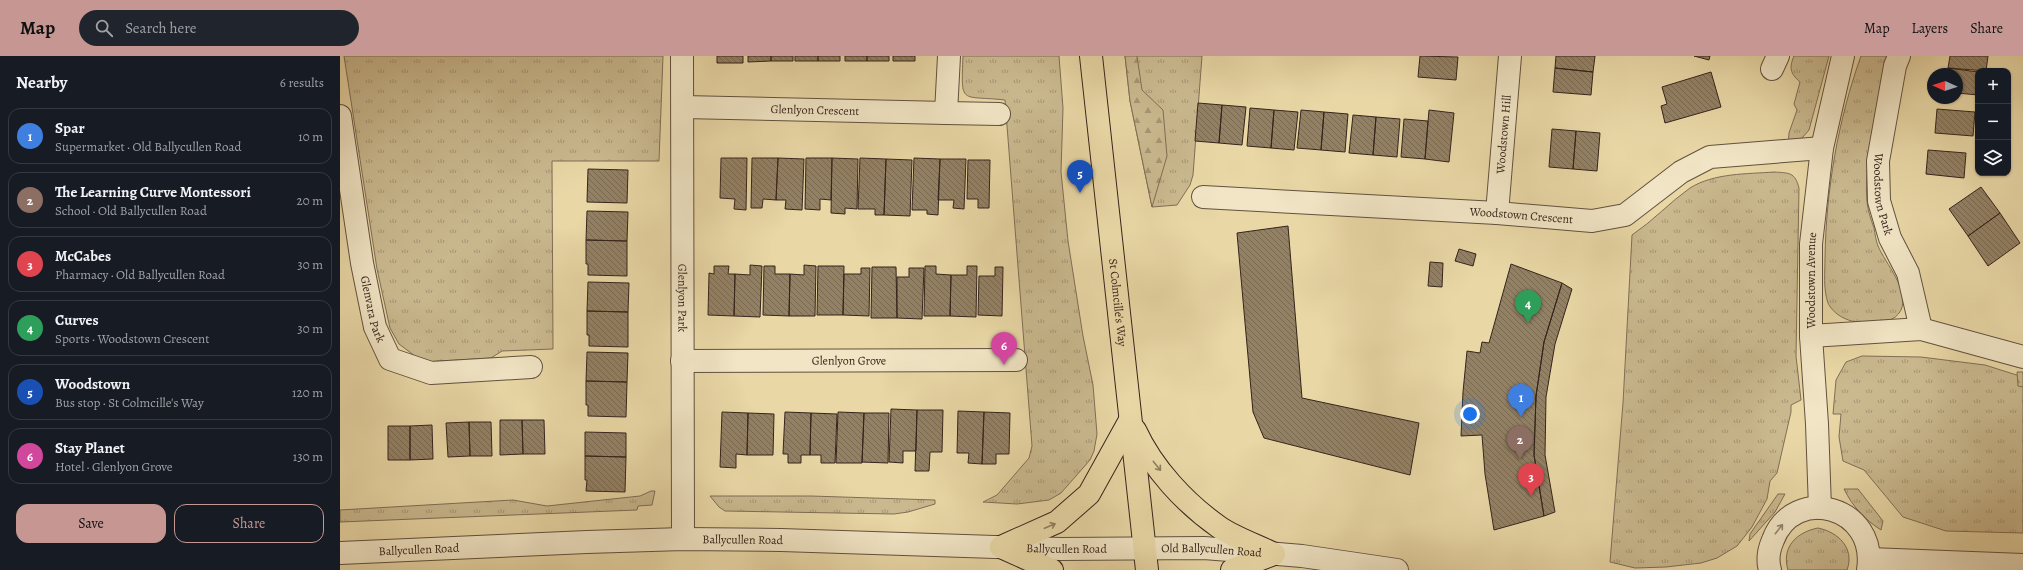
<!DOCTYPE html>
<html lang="en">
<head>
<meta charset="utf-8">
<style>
  :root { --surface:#171b24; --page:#20242c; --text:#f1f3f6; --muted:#9ea1a6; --line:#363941; --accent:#c59692 }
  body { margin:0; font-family:Alegreya,serif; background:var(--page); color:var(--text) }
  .controls { position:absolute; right:12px; top:12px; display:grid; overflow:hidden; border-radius:8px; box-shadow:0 1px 3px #0004 }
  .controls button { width:36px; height:36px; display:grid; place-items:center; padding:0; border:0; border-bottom:1px solid var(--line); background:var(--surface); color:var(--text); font:20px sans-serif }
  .compass { position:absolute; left:1587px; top:12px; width:36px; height:36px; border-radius:50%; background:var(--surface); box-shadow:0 1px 3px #0004; rotate:273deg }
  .you { position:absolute; left:1130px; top:358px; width:14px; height:14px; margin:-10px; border:3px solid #fff; border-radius:50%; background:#1a73e8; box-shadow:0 0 0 6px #1a73e833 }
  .badge { display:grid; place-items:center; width:26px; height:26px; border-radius:50%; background:var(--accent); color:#fff; font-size:13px; font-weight:700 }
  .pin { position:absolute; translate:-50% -33px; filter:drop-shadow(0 1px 2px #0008) }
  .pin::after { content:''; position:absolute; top:21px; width:14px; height:12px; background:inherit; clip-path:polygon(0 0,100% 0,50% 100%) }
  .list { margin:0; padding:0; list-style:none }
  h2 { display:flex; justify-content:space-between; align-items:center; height:52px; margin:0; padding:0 16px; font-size:17px }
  h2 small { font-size:13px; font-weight:400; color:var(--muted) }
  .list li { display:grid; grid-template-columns:26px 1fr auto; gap:12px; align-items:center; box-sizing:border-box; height:56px; margin:0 8px 8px; padding:0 8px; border:1px solid var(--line); border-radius:12px }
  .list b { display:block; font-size:15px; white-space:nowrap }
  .list p { margin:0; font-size:13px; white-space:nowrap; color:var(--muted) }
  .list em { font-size:13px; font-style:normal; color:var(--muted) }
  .actions { display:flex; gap:8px; padding:12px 16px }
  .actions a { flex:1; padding:9px 0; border:1px solid var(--accent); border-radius:12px; text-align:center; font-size:14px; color:var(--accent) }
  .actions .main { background:var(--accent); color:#111 }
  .icon { flex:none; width:22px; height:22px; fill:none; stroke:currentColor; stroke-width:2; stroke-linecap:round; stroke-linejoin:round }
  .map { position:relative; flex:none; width:1683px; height:514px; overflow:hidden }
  header { display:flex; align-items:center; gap:24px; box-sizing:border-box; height:56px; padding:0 20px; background:var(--accent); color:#111 }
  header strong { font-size:19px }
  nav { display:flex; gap:22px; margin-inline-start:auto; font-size:14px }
  .search { width:280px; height:36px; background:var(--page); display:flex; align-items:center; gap:10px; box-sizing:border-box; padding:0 14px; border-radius:22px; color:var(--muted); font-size:15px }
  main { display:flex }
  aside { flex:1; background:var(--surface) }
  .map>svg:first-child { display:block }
  .grass { fill:url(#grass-tufts); stroke:#806e56 }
  .forest { fill:url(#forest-firs); stroke:#806e56 }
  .building { fill:url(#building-back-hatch); stroke:#35241c }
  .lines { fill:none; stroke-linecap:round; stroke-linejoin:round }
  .minor-casing { stroke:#62513e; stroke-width:24 }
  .major-casing { stroke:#35241c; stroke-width:24 }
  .minor { stroke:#f1e5c5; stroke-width:22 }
  .major { stroke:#e9d7a6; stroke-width:22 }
  .oneway { stroke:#8f7e61 }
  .oneway2 { stroke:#938470 }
  .labels { text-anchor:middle; stroke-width:3; stroke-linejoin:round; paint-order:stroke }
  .street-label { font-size:12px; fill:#35241c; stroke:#f1e5c5 }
</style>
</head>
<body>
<header>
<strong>Map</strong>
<div class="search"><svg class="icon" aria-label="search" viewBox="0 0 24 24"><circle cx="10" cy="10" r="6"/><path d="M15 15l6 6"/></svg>Search here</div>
<nav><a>Map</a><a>Layers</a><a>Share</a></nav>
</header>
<main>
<aside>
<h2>Nearby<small>6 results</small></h2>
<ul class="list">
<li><span class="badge" style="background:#3f7fe0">1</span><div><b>Spar</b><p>Supermarket · Old Ballycullen Road</p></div><em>10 m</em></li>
<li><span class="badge" style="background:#8d6e63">2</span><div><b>The Learning Curve Montessori</b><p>School · Old Ballycullen Road</p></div><em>20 m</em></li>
<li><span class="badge" style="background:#e0444e">3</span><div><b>McCabes</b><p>Pharmacy · Old Ballycullen Road</p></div><em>30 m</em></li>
<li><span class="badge" style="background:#2e9e5b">4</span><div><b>Curves</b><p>Sports · Woodstown Crescent</p></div><em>30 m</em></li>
<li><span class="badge" style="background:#1a4fb4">5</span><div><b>Woodstown</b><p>Bus stop · St Colmcille's Way</p></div><em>120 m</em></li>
<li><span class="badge" style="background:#d1479c">6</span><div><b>Stay Planet</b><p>Hotel · Glenlyon Grove</p></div><em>130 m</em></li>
</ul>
<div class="actions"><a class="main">Save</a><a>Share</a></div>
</aside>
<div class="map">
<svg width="1683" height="514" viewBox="0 0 1683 514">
  <defs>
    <pattern id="grass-tufts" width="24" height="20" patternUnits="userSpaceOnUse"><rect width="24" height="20" fill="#cab98f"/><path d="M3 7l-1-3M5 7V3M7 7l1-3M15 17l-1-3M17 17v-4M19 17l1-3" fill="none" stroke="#a59674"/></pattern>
    <pattern id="forest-firs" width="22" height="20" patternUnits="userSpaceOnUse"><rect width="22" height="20" fill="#cab98f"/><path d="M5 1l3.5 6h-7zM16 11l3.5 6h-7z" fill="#a59674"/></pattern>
    <pattern id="building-back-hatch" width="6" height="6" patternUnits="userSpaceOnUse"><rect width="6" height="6" fill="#938164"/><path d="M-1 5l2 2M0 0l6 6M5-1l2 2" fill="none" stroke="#796952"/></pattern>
  </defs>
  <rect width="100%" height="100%" fill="#e9d7a6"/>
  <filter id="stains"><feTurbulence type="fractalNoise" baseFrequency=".005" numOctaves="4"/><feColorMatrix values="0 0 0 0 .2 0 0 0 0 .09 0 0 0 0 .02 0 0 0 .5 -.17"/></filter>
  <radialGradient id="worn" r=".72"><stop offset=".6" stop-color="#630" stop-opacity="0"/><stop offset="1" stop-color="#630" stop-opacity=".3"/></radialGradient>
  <path class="grass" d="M4,0H323L319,105H212L213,293L162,295L151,302L83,306L59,288L50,272L37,213Z
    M623,0H719L723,52L721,116L728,185L743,280L753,329L757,378L754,395L750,404L721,437L709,444L677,448L643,446L657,439L689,402L692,390L665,44C620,39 621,50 623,0Z
    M785,0H862L853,119L850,129L837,149L812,151L790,45Z
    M1454,0H1489L1469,74L1462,82L1448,90L1449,77L1457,54L1454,48L1460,26C1450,17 1449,12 1454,0Z
    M1521,0H1551C1541,45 1523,100 1527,146C1528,155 1531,164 1534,172C1535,178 1536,185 1538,190C1545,207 1570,234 1561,254C1555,266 1542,266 1529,267C1515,268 1495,262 1488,247C1483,233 1485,216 1485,202C1486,134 1498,64 1521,0Z
    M1434,116C1449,117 1455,116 1459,132L1456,300L1461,344L1451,349V356L1437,417L1430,425L1427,443L1412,471L1397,490L1377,502L1361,507L1326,511L1295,512L1270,506L1283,347L1292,179C1313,165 1330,146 1350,132C1374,117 1407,118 1434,116Z
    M1522,300L1581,301L1645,309L1683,321V477L1606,475L1563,461L1524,414L1503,405L1499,381L1501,358H1493L1496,324L1506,306Z
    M1504,433H1518L1543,465L1541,474C1524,463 1513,451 1504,433Z
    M311,435H315L312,449L298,450L297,454L0,466V454L173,444L207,450L300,440Z
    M1438,438H1445L1435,456L1409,485L1410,478Z
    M370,440H471L595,444V448L568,456L554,458L385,455L379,451Z
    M1478,472C1498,476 1515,492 1507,514H1448C1441,491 1457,476 1478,472Z"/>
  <path class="forest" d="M785,0H797L802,34L823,54L827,100L812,151L790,45Z
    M1677,316H1683V331L1678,330Z"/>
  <path class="building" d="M377,0H403V7H377Z
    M408,0H431V5L408,6Z
    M431,0H453V5H431Z
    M455,0H478V5H455Z
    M478,0H500V5H478Z
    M505,0H527V5H505Z
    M527,0H549V5H527Z
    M553,0H575V5H553Z
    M1080,0L1118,1L1116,24L1078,21Z
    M1216,0H1255L1253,16L1215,12Z
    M1354,0H1370L1369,4Z
    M1610,0H1648L1646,15L1608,12Z
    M1215,12L1253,16L1251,39L1213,36Z
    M1608,12L1638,16V39L1617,37V18H1608Z
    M1371,16L1381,51L1325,67L1321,50L1327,48L1322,31Z
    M858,47L882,49L879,87L855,85Z
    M882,49L906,51L902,89L879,87Z
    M910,52L934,54L931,92L907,90Z
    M1597,53L1635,56L1633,80L1595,77Z
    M934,54L958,56L954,94L931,92Z
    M961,54L984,56L981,94L957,92Z
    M1089,54L1114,57L1109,106L1085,103Z
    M984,56L1008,58L1005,96L981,94Z
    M1013,59L1036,61L1033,99L1009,97Z
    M1036,61L1060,63L1057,101L1033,99Z
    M1064,63L1088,65L1085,103L1061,101Z
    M1212,73L1236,75L1233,113L1209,111Z
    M1236,75L1260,77L1257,115L1233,113Z
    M1588,94L1626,97L1624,122L1586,118Z
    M381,102H407L406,154L394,153L395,143L380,142Z
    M412,102H438L436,144L423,143L422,152H411Z
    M438,102L464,103L462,154L445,153L446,144H436Z
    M466,102H492L491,144L480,143V154L465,153Z
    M492,102L518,103L517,153L505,152V158L491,157Z
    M520,102L546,103L544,159H535V153H518Z
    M574,102L600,103L598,159L587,158V154H572Z
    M546,103L572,104L570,160L544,159Z
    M600,103H626L624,153L613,152L614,144H598Z
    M628,104H650L649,152H638V143H627Z
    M248,113L288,114L287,147L247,146Z
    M1641,131L1660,157L1628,180L1609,153Z
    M247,155L288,156L287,185L246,184Z
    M1660,157L1680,187L1648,210L1628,180Z
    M948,170L962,342L1079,367L1070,419L924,382L913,356L897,177Z
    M246,184L287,185V220L248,219V208H246Z
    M1119,193L1136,198L1133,210L1115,205Z
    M1090,206L1103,207L1102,231L1088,230Z
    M1171,208L1222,227L1204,286L1196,340L1194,399L1204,460L1154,474L1145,418L1142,379L1121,380L1123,336L1127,295L1140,297L1142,286L1149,287Z
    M410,209L422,210L420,261L394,260L395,218L410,219Z
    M464,209L476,210L475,260H449L450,218L464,219Z
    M374,210H389L388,218H395L394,260L368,259L369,217L374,218Z
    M424,210H435V218H450L449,260L423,259Z
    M478,210H504L503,259H477Z
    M585,210H596V218L611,219L610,260H584Z
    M627,210H637L636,261L610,260L611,219H627Z
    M532,211H556L557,262H531Z
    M655,211H663L662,260L638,259L639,220H655Z
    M521,212H530L529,260L503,259L504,218H521Z
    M569,212H584L582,263L557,262V221H569Z
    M248,226L289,227L288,256L247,255Z
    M1222,227L1232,233L1215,288L1206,341L1205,399L1215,456L1204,460L1194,399L1196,340L1204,286Z
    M247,255L288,256V291L249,290V279H247Z
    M247,296L288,297L287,326L246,325Z
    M246,325L287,326L286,361L248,360V349H246Z
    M551,353L577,354L576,395H563V407L549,406Z
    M577,354H603L602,396H590L589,415H575Z
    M618,355L644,356L642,408L628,407L629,397H617Z
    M382,356L408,357L407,399L396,398V412L380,411Z
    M445,356L471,357L470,399H461V407H448V398H443Z
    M498,356L524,357L522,407H496Z
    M644,356L670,357L669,398H656V408H642Z
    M408,357L434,358L433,399H407Z
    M471,357L497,358L495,407H481V399H470Z
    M524,357H549L548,407L522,406Z
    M160,364H182L183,398L160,399Z
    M182,364H204L205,398H183Z
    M129,366L130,400L108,401L106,367Z
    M129,366H151L152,400H130Z
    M92,369L93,403L70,404V370Z
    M48,370H70V404H48Z
    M245,376L286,377V401L245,400Z
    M245,400L286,401L285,436L246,435L247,424H245Z"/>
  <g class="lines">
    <defs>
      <g id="minor">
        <path id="s1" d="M342,0L343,483"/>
        <path id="s2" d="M1559,0L1555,10L1538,105L1539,145L1550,182L1568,217L1581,273"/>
        <path d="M1432,13L1438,0"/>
        <path id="s3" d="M343,51L606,57L609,0"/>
        <path d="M606,57L659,58"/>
        <path id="s4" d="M0,60L22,207L35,271L50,303L91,317L191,311"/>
        <path id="s5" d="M863,141L1157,157L1252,165L1285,159L1341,116L1370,101L1482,92"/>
        <path id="s6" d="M1157,157L1170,0"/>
        <path d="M1471,280L1581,273L1683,301"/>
        <path id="s7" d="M342,305L676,304"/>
        <path id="s8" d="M1480,452L1477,368L1471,280V188L1482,92L1503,0"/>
        <path id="s9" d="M0,497L247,486L343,483L441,484L720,493L864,492L962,500L1057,514"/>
        <path d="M1530,503L1683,509"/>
        <path d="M1430,514C1427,504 1429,493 1433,484C1454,428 1538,450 1528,514"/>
      </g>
      <g id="major">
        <path id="s10" d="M751,0L807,514"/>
        <path d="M795,374C813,413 845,447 879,471C895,482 916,489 934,498"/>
        <path d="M661,491L717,466L749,438L790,364"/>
        <path d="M661,491L712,514"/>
        <path d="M892,514L934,498"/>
      </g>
    </defs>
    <use href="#minor" class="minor-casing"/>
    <use href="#major" class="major-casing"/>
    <use href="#minor" class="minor"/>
    <use href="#major" class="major"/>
  </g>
  <defs><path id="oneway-shaft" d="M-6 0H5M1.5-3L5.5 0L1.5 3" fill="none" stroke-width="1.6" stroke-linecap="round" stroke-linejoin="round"/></defs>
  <g class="oneway">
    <use href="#oneway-shaft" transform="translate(817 410) rotate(51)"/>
    <use href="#oneway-shaft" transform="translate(710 470) rotate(-23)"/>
  </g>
  <use class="oneway2" href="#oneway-shaft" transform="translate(1439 473) rotate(-52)"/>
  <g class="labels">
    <g class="street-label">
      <text dy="4" stroke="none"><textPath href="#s3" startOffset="132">Glenlyon Crescent</textPath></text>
      <text dy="4" stroke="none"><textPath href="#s6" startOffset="79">Woodstown Hill</textPath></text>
      <text dy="4" stroke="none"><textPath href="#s2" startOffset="141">Woodstown Park</textPath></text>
      <text dy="4" stroke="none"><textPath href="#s5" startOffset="319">Woodstown Crescent</textPath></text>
      <text dy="4" stroke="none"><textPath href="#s8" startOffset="228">Woodstown Avenue</textPath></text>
      <text dy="4" stroke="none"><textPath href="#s1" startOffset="242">Glenlyon Park</textPath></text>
      <text dy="4" stroke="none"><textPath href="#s10" startOffset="248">St Colmcille's Way</textPath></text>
      <text dy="4" stroke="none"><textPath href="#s4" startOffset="196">Glenvara Park</textPath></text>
      <text dy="4" stroke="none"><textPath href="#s7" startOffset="167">Glenlyon Grove</textPath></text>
      <text dy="4" stroke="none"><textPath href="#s9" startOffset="403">Ballycullen Road</textPath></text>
      <text dy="4" stroke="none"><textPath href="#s9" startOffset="727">Ballycullen Road</textPath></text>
      <text dy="4" stroke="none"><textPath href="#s9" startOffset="79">Ballycullen Road</textPath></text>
      <text dy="4" stroke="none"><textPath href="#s9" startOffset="872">Old Ballycullen Road</textPath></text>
    </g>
  </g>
  <rect width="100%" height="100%" filter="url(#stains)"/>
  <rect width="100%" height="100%" fill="url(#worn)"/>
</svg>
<div class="controls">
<button>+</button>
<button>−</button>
<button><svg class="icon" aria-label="layers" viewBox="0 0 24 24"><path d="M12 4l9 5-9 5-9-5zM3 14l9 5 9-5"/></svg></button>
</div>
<svg class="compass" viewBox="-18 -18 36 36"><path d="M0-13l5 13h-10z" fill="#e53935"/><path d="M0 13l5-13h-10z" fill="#9ea1a6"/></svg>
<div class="you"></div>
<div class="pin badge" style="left:1181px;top:361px;background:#3f7fe0">1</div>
<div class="pin badge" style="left:1180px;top:403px;background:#8d6e63">2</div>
<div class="pin badge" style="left:1191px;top:440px;background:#e0444e">3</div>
<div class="pin badge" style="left:1188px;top:267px;background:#2e9e5b">4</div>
<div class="pin badge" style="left:740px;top:137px;background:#1a4fb4">5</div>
<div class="pin badge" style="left:664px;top:309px;background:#d1479c">6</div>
</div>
</main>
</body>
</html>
